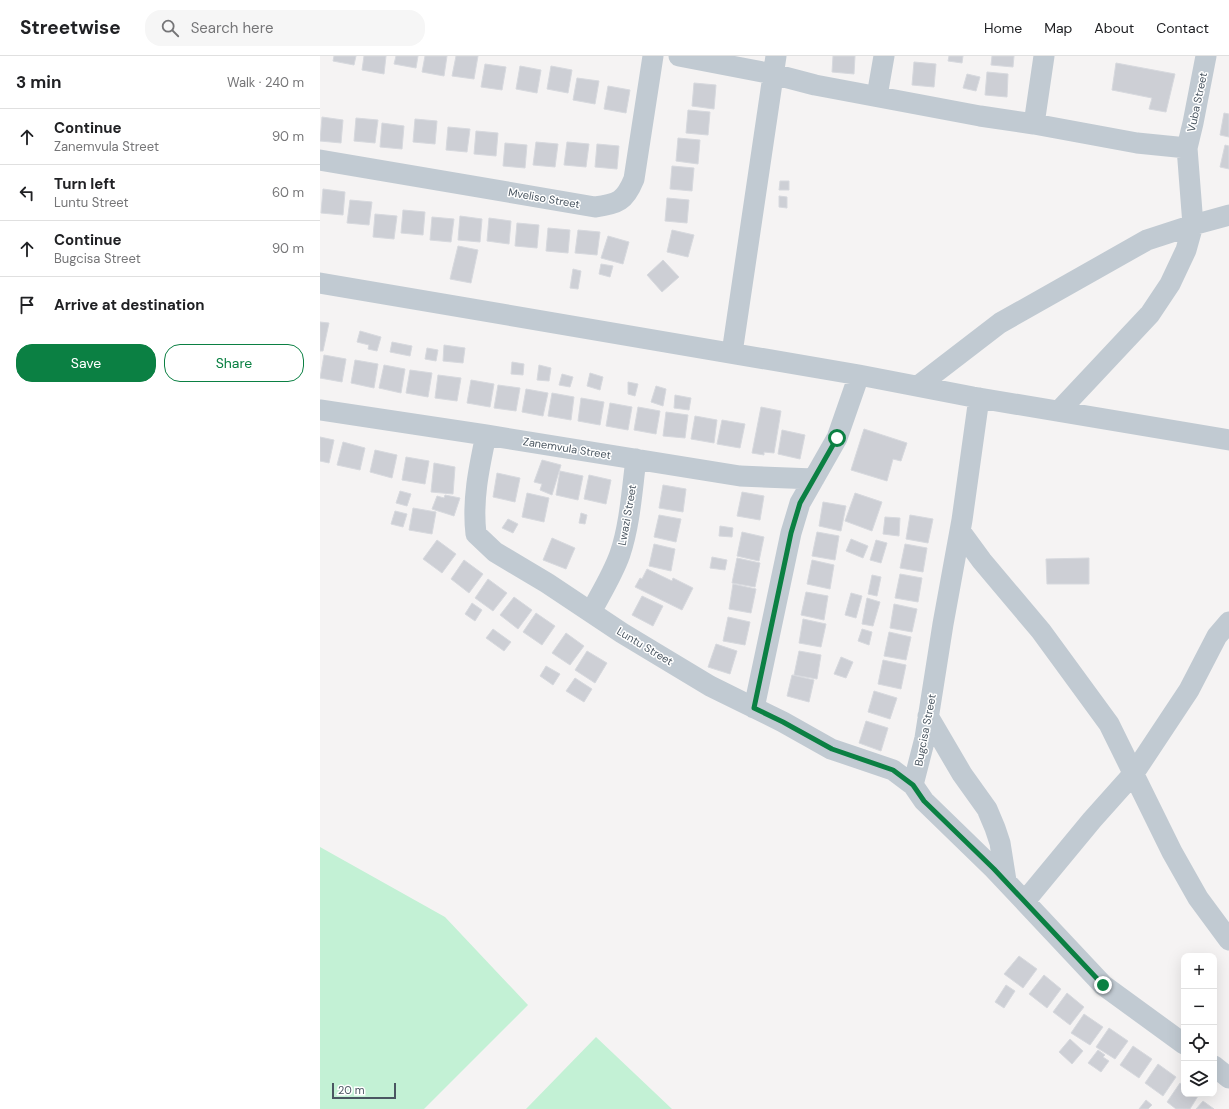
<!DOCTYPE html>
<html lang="en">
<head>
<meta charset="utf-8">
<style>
  :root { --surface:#fff; --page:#f6f6f6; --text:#202124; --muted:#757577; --line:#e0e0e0; --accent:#0b8043 }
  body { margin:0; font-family:"DM Sans",sans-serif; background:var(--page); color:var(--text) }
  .controls { position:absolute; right:12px; bottom:12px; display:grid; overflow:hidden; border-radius:8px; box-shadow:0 4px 16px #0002 }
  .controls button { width:36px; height:36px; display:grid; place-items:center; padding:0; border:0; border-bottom:1px solid var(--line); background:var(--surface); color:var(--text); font:20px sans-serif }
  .scale { position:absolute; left:12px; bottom:10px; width:64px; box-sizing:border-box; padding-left:4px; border:2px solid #4a5661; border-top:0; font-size:11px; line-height:14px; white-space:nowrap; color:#4a5661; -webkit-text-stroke:3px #fff; paint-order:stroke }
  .stop { position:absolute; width:12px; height:12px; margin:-9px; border:3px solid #0b8043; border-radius:50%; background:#fff }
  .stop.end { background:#0b8043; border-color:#fff; box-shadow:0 1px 4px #0008 }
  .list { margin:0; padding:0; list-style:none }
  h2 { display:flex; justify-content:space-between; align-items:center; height:52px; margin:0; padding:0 16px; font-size:17px }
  h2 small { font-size:13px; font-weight:400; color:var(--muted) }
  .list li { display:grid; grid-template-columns:26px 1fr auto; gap:12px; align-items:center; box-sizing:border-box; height:56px; padding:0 16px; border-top:1px solid var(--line) }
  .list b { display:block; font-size:15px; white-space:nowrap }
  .list p { margin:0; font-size:13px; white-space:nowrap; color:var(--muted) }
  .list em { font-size:13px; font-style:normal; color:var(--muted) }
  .actions { display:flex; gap:8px; padding:12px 16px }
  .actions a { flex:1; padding:9px 0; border:1px solid var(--accent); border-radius:16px; text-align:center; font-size:14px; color:var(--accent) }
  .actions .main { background:var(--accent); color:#fff }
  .icon { flex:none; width:22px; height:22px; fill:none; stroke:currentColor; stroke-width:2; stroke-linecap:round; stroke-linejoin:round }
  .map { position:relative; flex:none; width:909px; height:1053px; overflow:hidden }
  header { display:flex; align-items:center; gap:24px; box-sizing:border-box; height:56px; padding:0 20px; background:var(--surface); border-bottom:1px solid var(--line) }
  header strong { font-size:19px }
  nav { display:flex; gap:22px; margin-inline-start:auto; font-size:14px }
  .search { width:280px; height:36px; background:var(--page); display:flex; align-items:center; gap:10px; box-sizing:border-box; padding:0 14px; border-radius:16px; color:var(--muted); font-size:15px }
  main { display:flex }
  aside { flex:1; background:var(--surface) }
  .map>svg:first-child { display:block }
  .green { fill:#c3f1d5 }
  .building { fill:#cdcfd5; stroke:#d7d9de }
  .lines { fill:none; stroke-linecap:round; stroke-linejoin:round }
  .minor { stroke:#c1cad2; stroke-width:21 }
  .route { stroke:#0b8043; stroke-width:5 }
  .labels { text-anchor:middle; stroke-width:3; stroke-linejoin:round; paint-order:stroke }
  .street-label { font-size:11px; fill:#4a5661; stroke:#fff }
</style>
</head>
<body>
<header>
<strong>Streetwise</strong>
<div class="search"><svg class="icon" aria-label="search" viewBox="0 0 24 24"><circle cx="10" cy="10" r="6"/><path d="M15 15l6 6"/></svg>Search here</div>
<nav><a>Home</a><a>Map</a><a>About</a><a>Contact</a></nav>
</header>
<main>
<aside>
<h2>3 min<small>Walk · 240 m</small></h2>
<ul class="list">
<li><svg class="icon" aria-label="ahead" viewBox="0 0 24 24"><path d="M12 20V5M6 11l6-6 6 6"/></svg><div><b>Continue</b><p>Zanemvula Street</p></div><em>90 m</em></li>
<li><svg class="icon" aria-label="left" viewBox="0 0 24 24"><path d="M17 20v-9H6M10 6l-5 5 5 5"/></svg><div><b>Turn left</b><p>Luntu Street</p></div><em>60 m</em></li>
<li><svg class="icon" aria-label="ahead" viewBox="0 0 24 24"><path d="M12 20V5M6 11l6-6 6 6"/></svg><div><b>Continue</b><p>Bugcisa Street</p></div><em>90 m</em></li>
<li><svg class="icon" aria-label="arrive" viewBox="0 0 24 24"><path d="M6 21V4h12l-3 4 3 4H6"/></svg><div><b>Arrive at destination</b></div></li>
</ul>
<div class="actions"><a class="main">Save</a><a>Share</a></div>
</aside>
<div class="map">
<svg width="909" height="1053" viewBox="0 0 909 1053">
  <rect width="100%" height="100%" fill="#f5f3f3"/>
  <path class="green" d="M0,791L125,861L208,949L104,1053H0Z
    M276,981L352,1053H206Z"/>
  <path class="building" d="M14,0H36L34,9L13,5Z
    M44,0H66L64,18L42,14Z
    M76,0H98L96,12L74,8Z
    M105,0H127L124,20L102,16Z
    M136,0H158L154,23L132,20Z
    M513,0H535L534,18L512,16Z
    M629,0H643L642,7L628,5Z
    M672,0H694L693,11L671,9Z
    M594,6L616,8L614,31L592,29Z
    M796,7L855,18L846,56L829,53L832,42L792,34Z
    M165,8L186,11L182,34L161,31Z
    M200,10L221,14L217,37L196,33Z
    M231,10L252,14L248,37L227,33Z
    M667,16L688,18L687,41L665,39Z
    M647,18L660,21L656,35L643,32Z
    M257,22L279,25L275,48L253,44Z
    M374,27L396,29L394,53L372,50Z
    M288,30L310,34L306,57L284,53Z
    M368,54L390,56L388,79L366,77Z
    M904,57L909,58V81L900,79Z
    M2,61L23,64L21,87L0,85Z
    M36,62L58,64L55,87L34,85Z
    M95,63L117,65L115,88L93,86Z
    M62,67L84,70L82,93L60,91Z
    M128,71L150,73L147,96L126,94Z
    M156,75L178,77L176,100L154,98Z
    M358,82L380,84L378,108L356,105Z
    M216,86L238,88L235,111L213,109Z
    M247,86L269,88L266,111L244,109Z
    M185,87L207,89L205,112L183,110Z
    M277,88L299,90L297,113L275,111Z
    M905,89L909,90V113L900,111Z
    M352,110L374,112L372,135L350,133Z
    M460,125H469V134H459Z
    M3,133L25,136L23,159L1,157Z
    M459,140L467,141V152L459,151Z
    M347,142L369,144L367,167L345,165Z
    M30,144L52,146L49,169L27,167Z
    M83,154L105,156L103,179L81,177Z
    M55,158L77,160L74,183L53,181Z
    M140,160L162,163L160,186L138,184Z
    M112,161L134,163L131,186L110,184Z
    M169,162L191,165L189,188L167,185Z
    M197,167L219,169L217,192L195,190Z
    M228,172L250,174L248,197L226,195Z
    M258,174L280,176L277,199L255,197Z
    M352,174L374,179L368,201L347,196Z
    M288,180L309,186L303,208L281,202Z
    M138,190L158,194L151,227L130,223Z
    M343,204L359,221L342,236L327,219Z
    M281,208L293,210L290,221L279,218Z
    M253,213L261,215L258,233L250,232Z
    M0,266L9,267L3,295H0Z
    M40,275L61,281L57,295L48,293L49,289L37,286Z
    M72,286L92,290L90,300L70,296Z
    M124,289L145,292L143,307L123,305Z
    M107,292L118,294L116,305L105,303Z
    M4,299L26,303L22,326L0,322Z
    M35,304L58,308L54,332L31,327Z
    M192,306L204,308L203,319L191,318Z
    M64,309L85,313L81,337L59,332Z
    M219,309L231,312L229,325L217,324Z
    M90,314L112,317L108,341L86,337Z
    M270,317L283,321L280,334L267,330Z
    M242,318L253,321L250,331L239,329Z
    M118,319L141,322L137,345L115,342Z
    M151,324L174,328L170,351L147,347Z
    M308,326L318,328L315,340L308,338Z
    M178,329L200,332L196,355L174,352Z
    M336,330L346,333L343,350L331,346Z
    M206,333L228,337L223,360L202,356Z
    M232,337L254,341L251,364L228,360Z
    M355,339L371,342L369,354L354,352Z
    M261,342L284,346L280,369L258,365Z
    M290,347L312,351L308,374L286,370Z
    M318,351L340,355L336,378L314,374Z
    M441,351L461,355L454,397L444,396V399L432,397Z
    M346,356L368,359L365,382L343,380Z
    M375,360L397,364L394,387L371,383Z
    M402,364L425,368L420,392L397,388Z
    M544,373L587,387L581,405L573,403L567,425L531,414Z
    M462,374L485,379L480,403L458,398Z
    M0,381L14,384L9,407L0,405Z
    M23,386L45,392L40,414L17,409Z
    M55,394L77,399L72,422L50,416Z
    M86,401L109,405L105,428L82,424Z
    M222,404L241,409L232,439L220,434L222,428L214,426Z
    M114,407L135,411L133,438L111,436Z
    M240,415L263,420L258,444L236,439Z
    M177,417L200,422L195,446L173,441Z
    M269,419L291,424L286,448L264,443Z
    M343,429L366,433L363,456L339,452Z
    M80,435L91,438L87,450L76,447Z
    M422,436L444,440L440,464L417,460Z
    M207,437L229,442L224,466L202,461Z
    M535,437L562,446L552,475L525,465Z
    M125,439L140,442L134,460L112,453L117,440L124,442Z
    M503,446L526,450L521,475L499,470Z
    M93,452L116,456L112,478L89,474Z
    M75,455L87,458L83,471L71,468Z
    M261,457L267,459L265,468L259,467Z
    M339,459L361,463L356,486L334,481Z
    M590,459L613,463L608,487L586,483Z
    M565,461L580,462L579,480L563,478Z
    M188,463L198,468L193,477L182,472Z
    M400,470L413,472L412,481L399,480Z
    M422,476L444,481L439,505L417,500Z
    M497,476L519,480L515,504L492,500Z
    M232,482L255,492L246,513L223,504Z
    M531,483L548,490L543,502L526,495Z
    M117,484L136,498L122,517L103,503Z
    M556,484L567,487L561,507L550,504Z
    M334,488L355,493L351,515L329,510Z
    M585,488L607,492L603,516L580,512Z
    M392,501L407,504L405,514L390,512Z
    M417,502L440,507L435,531L412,527Z
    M769,502V528H727L726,503Z
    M144,504L163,518L149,537L131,523Z
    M492,504L514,509L510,533L487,528Z
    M327,513L352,525L353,522L373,532L362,554L315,531L320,522L322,523Z
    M580,518L602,522L598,546L575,542Z
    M552,519L561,521L557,540L548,538Z
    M168,523L187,537L173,555L155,542Z
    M413,528L436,533L431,557L409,553Z
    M486,536L508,540L504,564L481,559Z
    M531,537L542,540L536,562L525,559Z
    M322,540L343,550L333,570L312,559Z
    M194,541L212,554L198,573L180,559Z
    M547,542L560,546L553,570L542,568Z
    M152,547L162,554L155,565L145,558Z
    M574,548L597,553L592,576L570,572Z
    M216,557L235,570L222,589L203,576Z
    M408,561L430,566L425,589L403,585Z
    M483,563L506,568L501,591L479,587Z
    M173,573L191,586L184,595L166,582Z
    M542,573L552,576L549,589L538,585Z
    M569,576L591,581L586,604L564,600Z
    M246,577L264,590L250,609L232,597Z
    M396,588L417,595L410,618L388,611Z
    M267,595L287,607L275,627L255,614Z
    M479,595L501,599L497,623L474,619Z
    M521,601L533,606L526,622L514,618Z
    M563,604L586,609L581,633L558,628Z
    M226,610L240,618L233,629L220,620Z
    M472,619L494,624L489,646L467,640Z
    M255,622L272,633L264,646L246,635Z
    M554,635L577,642L570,663L548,656Z
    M546,665L568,672L561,695L539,687Z
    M699,900L717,913L703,932L684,918Z
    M724,919L741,933L727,952L709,938Z
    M686,929L695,935L684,952L675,946Z
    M747,937L764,951L750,969L733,956Z
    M764,958L783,971L770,989L751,977Z
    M789,972L808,985L795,1003L776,991Z
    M750,983L763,995L752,1008L739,996Z
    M813,990L832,1003L819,1022L800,1009Z
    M778,994L785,999L783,1001L789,1005L781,1016L768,1007Z
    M838,1008L856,1021L843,1040L825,1027Z
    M860,1027L864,1030V1038H875L878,1040L870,1053H856L847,1046Z
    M826,1044L832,1049L828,1053H819Z
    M883,1045L894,1053H876Z"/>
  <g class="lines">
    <path class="minor" d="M359,0L453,18L495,29L660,60L714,68L817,87L867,92
      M557,40L564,0
      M714,68L724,0
      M0,104L275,151C298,148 305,145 314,123L333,0
      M0,227L539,319L653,341L909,384
      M412,297L456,0
      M598,330L680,267L827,184L873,169L909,159
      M0,354L166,379L420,420L494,423
      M739,355L830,258L850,228L866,194L873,169L867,92L873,67L886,0
      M166,379C159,412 152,444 156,478L175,496L227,527L302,577L390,630L463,666L511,693L573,714L593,729L604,745L674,813L783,929L864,988
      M640,475L662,505L721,575L789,668L852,796L878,842L909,884
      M271,556C281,537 293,518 300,498C310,468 312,434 316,403
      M434,652L471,477L480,447L517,382L539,319
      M608,660L642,718L667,753L675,772L680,787L686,825
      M593,729L605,682L623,568L642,464L659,342
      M705,845L772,764L814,717L869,634L897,580L909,566
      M894,1010L909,1022"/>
  </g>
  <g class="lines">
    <path class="route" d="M517,382L480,447L471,477L434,652L463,666L512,693L573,714L593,729L604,745L674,813L783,929"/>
  </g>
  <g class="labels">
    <g class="street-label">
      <text transform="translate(877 46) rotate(-78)" y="4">Vuba Street</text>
      <text transform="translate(224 142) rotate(10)" y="4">Mveliso Street</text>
      <text transform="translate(247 392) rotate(9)" y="4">Zanemvula Street</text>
      <text transform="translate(307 459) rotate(-80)" y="4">Lwazi Street</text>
      <text transform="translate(325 590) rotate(31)" y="4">Luntu Street</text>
      <text transform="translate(605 674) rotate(-79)" y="4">Bugcisa Street</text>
    </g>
  </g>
</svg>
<div class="controls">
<button>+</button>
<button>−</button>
<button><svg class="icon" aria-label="locate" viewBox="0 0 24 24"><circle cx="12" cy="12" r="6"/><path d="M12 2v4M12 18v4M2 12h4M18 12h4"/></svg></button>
<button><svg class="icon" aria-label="layers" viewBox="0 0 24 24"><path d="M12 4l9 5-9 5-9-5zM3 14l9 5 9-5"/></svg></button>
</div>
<div class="scale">20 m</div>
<div class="stop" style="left:517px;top:382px"></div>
<div class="stop end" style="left:783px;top:929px"></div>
</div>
</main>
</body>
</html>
